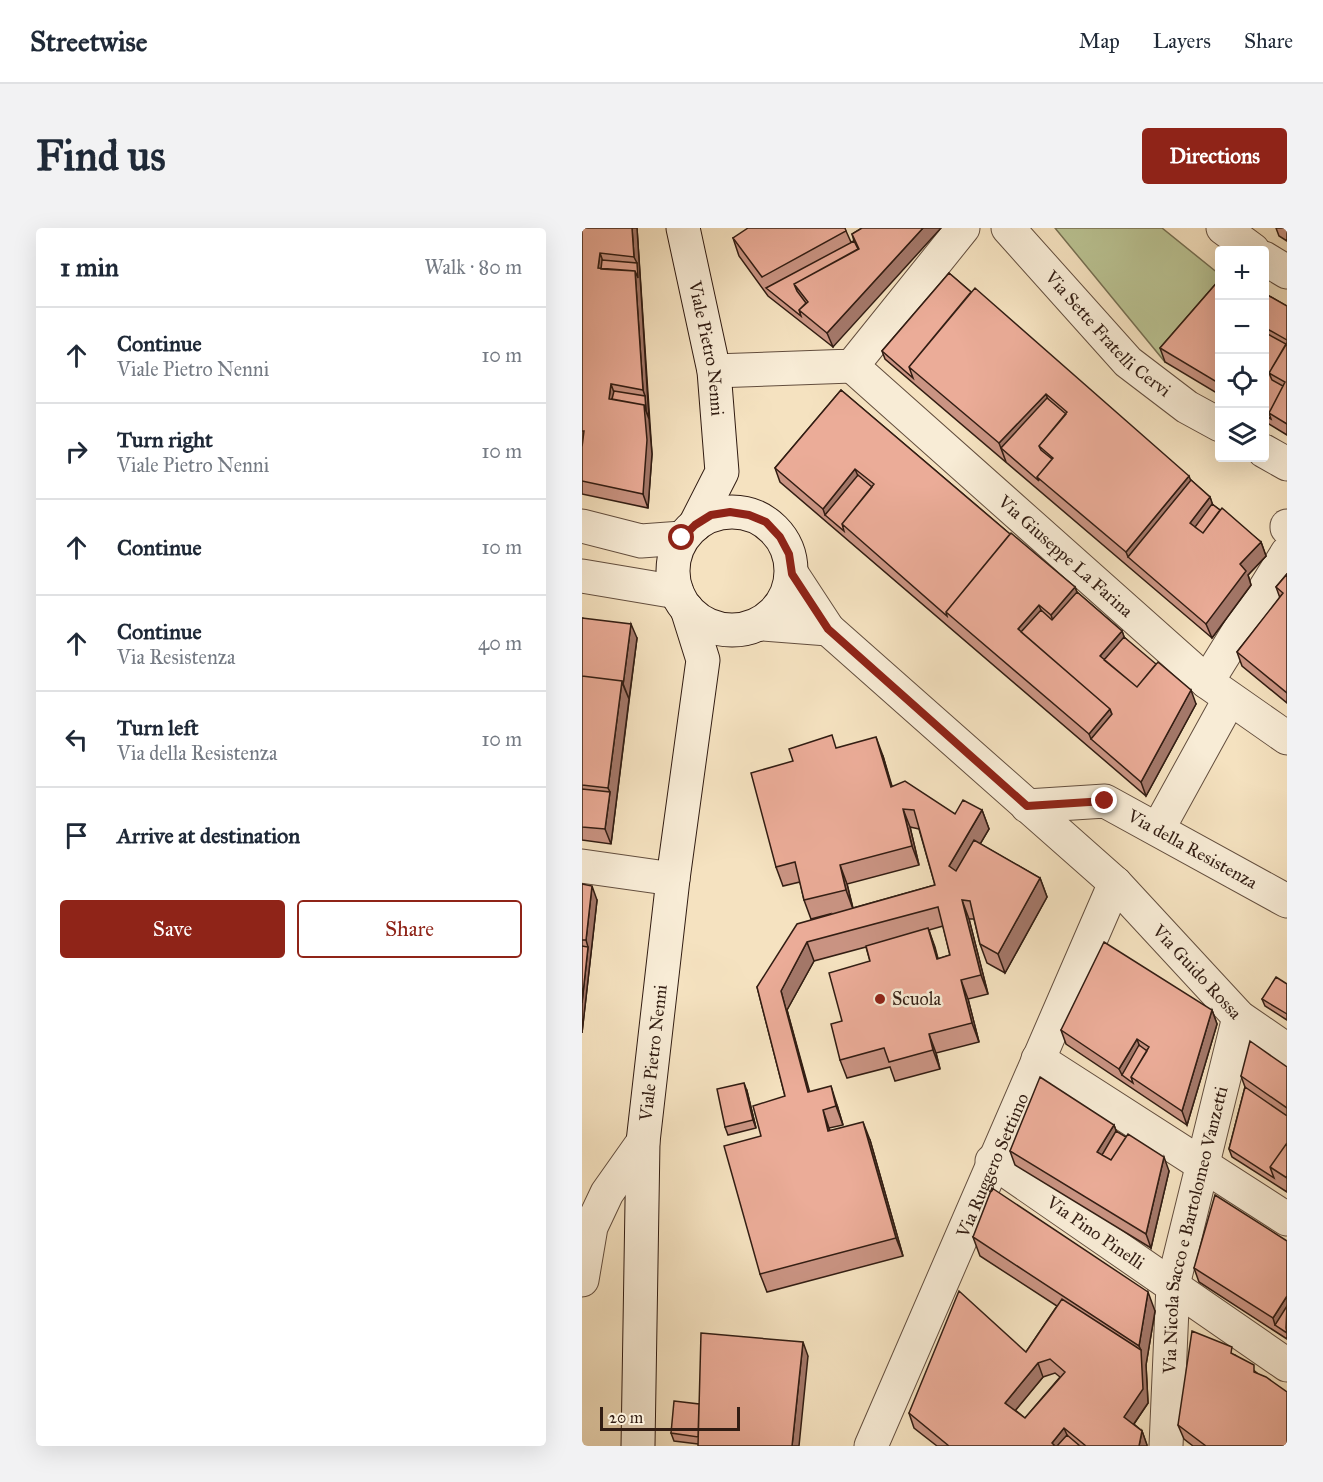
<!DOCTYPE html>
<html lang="en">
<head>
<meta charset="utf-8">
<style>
  :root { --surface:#fff; --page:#f2f2f3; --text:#1f2937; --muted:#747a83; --line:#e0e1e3; --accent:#8f2418 }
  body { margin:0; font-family:"IM FELL Great Primer",serif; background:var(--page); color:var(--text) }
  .controls { position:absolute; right:18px; top:18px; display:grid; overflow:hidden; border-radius:6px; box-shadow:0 6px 24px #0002 }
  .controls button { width:54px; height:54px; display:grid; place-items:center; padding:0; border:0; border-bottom:2px solid var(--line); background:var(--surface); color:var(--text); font:30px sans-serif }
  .scale { position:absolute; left:18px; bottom:15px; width:140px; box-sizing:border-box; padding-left:6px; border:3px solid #321d13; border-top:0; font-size:16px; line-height:21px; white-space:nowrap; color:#321d13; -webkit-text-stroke:4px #f8ecd6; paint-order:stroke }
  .stop { position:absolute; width:18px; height:18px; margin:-14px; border:4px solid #8f2418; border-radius:50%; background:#fff }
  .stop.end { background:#8f2418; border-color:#fff; box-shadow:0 2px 6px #0008 }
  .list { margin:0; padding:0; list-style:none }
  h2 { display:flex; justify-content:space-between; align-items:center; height:78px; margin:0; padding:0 24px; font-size:26px }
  h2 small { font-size:20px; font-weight:400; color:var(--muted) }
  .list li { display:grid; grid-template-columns:39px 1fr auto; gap:18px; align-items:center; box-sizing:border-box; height:96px; padding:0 24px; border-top:2px solid var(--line) }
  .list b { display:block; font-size:22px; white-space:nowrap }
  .list p { margin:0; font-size:20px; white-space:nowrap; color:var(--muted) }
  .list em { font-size:20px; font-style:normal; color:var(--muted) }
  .actions { display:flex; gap:12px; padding:18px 24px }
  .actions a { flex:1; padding:14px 0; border:2px solid var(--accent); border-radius:6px; text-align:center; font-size:21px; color:var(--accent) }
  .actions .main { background:var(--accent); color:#fff }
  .icon { flex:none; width:33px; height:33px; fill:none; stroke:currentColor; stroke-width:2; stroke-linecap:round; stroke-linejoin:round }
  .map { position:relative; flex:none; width:705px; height:1218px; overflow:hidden; border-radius:6px }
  header { display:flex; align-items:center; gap:36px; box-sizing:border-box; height:84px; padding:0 30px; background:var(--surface); border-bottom:2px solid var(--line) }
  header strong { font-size:28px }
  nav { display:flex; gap:33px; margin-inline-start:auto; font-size:21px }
  .intro { display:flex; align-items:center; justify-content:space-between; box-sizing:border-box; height:144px; padding:0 36px }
  h1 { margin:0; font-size:42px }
  .button { padding:15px 27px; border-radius:6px; background:var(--accent); color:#fff; font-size:21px; font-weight:700 }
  main { display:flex; gap:36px; padding:0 36px }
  aside { flex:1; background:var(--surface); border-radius:6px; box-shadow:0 6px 24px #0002 }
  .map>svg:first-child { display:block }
  .green { fill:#bac393; stroke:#767053; stroke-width:1.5 }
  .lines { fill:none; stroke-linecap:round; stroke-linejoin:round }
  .minor-casing { stroke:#634e3e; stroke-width:35 }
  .secondary-casing { stroke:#321d13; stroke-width:35 }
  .minor { stroke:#f8ecd6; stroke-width:33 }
  .secondary { stroke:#f8ecd6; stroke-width:33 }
  .wall { fill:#ca9483; stroke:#321d13; stroke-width:1.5; fill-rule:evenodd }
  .shaded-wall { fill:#a4786a; stroke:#321d13; stroke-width:1.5 }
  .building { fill:#ebac98; stroke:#321d13; stroke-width:1.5; fill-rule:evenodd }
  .route { stroke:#8f2418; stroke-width:8 }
  .poi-dot { fill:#8f2418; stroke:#f8ecd6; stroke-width:2 }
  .labels { text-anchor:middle; stroke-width:5; stroke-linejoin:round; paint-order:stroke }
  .street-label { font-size:18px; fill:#321d13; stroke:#f8ecd6 }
  .poi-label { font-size:18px; fill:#321d13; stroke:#f8ecd6; text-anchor:start }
</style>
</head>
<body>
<header>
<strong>Streetwise</strong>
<nav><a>Map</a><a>Layers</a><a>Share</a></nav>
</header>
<div class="intro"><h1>Find us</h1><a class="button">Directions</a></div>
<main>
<aside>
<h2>1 min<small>Walk · 80 m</small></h2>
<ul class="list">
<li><svg class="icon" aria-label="ahead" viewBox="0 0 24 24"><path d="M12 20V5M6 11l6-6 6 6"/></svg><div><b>Continue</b><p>Viale Pietro Nenni</p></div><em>10 m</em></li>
<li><svg class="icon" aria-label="right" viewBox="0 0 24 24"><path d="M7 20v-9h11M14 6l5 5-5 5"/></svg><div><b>Turn right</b><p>Viale Pietro Nenni</p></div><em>10 m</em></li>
<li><svg class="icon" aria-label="ahead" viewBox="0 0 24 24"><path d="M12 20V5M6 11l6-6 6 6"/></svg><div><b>Continue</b></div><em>10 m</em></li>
<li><svg class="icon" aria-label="ahead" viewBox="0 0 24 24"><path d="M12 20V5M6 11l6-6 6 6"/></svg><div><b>Continue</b><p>Via Resistenza</p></div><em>40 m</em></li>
<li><svg class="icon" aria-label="left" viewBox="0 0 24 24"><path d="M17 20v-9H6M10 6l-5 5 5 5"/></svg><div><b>Turn left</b><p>Via della Resistenza</p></div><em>10 m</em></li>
<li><svg class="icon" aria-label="arrive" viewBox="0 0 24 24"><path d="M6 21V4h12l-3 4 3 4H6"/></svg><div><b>Arrive at destination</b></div></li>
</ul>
<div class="actions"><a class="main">Save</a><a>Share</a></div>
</aside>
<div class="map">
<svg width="705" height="1218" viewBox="0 0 705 1218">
  <rect width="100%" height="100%" fill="#f5e2c0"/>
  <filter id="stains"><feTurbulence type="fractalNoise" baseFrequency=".00333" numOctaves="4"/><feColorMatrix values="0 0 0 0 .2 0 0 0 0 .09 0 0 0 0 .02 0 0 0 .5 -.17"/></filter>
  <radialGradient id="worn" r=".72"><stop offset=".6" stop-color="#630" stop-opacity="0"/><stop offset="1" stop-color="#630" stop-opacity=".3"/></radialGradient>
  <path class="green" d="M473,0H580L637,46V71L583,134Z"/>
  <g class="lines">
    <defs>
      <g id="minor">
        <path id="s1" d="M426,0L546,134L605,179L638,197"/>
        <path d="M641,0L671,22"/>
        <path d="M682,30L705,44"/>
        <path id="s2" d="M270,138L625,454L705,510"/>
        <path d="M132,143L270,138L381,0"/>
        <path d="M682,223L705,236"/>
        <path d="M0,298L59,313L100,310"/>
        <path d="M705,298V300"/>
        <path id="s3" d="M210,346L246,401L533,655L657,789L705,822"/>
        <path d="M0,348L95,364"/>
        <path d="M179,396L246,401"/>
        <path d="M625,454L705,325"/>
        <path id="s4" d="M445,578L523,573L705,673"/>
        <path d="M576,601L647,472"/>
        <path d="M0,638L91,651"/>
        <path d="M456,831L705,991"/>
        <path id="s5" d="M410,933L705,1137"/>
        <path d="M0,1052L9,999L25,965L61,914"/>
        <path id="s6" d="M289,1218L533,655"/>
        <path id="s7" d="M584,1218L591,1057L657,789"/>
      </g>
      <g id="secondary">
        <path id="s8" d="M101,0L132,143L140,244L113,297"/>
        <circle cx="150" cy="343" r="59"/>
        <path id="s9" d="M56,1218L61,914L91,651L121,432L105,381"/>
      </g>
    </defs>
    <use href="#minor" class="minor-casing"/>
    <use href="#secondary" class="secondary-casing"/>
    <use href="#minor" class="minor"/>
    <use href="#secondary" class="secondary"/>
  </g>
  <path class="wall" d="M0,0H55L70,226L66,280L0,266Z
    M280,0L251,119L186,68L157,28L151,10L264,3L269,14L272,13L270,6Z
    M694,0H705V13L697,8Z
    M367,45L609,252L628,269L630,276L679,314L684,328L666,347L669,357L630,410L303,131L300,123Z
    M638,51V167L583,134L578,120Z
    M682,65L705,78V207L682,193Z
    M259,162L428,306L493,359L495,364L540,403L542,409L614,476L564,568L198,254L193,240Z
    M705,346V475L660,438L655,424L698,370L694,359Z
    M0,390L55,410L29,616L0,612Z
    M255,520L301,528L310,558L373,586L400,582L407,601L398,616L458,650L465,669L423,745L405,735L398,716L392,691H387L406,766L386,771L397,814L354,825L358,841L313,853L308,839L265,850L258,832L260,793L288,733L284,719L232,733L205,782L227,864L255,877L261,897L247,900L248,903L288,912L321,1028L185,1064L178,1046L179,908L203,868L175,759L248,686L229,691L222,672L218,654L201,658L194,639ZM328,599L337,601L353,657L271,680L265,656L337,637ZM361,698L368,727L356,731L347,702Z
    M0,656L15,672L0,805Z
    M705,756V792L683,778L680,771Z
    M630,782L635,796L605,897L484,816L479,802Z
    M705,839V964L650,929L647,921L663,859L659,848Z
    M165,863L174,900L146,907L143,899Z
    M532,897L534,903L587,943L569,1020L433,937L428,923Z
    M391,1009L573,1083L564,1137L566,1175L552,1196L560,1203L565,1218H355L332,1200L327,1185L444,1124L475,1078L398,1028ZM473,1145L478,1149L443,1190L433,1182L461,1149Z
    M705,1013V1111L617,1054L612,1040Z
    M653,1127L675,1145L705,1218H611L602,1211L596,1197Z
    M226,1128L116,1216L92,1213L89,1205L117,1176Z"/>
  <path class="shaded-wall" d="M50,0H55L67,191L64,183L63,168L61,162L53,43L55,35L52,29Z
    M341,0H359L251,119L245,105Z
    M18,25L23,39L22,47L16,40Z
    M29,156L34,170L33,178L27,171Z
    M464,166L471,185L419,220L424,234L417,215Z
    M62,177L67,191L70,226L66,280L61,266Z
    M273,241L279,255L243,287L241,281Z
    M607,248L614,266L546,329L544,324Z
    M628,269L633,283L616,306L608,295Z
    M679,314L684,328L666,347L669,357L630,410L624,396L658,336Z
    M493,359L500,378L475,406L469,387Z
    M457,377L464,396L448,414L436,401Z
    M49,396L55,410L47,471L41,457Z
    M540,403L545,417L526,439L518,428Z
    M40,453L47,471L29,616L23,601L28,564L26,560Z
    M609,462L614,476L564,568L559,554Z
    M528,481L535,500L509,511L507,506Z
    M294,509L301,528L315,578L309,559Z
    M321,581L328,599L337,637L330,618Z
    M400,582L407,601L374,657L367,638Z
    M258,637L265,656L271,681L264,662Z
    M458,650L465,669L423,745L416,726Z
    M10,658L15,672L0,805V775L6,719L4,712Z
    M380,672L387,691L406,766L399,747Z
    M346,700L353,719L361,750L355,731Z
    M225,714L232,733L205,782L233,883L226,864L199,763Z
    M379,752L386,771L397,814L390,795Z
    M630,782L635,796L605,897L600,883Z
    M347,806L354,825L358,841L351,822Z
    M555,811L560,825L540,847L537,841Z
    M162,855L165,863L174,900L171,892Z
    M249,858L255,877L261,897L254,878Z
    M241,882L247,900L253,922L246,903Z
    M281,894L288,912L321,1028L314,1010Z
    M532,897L537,911L523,934L515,924Z
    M582,929L587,943L569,1020L564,1006Z
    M566,1064L573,1083L564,1137L566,1175L547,1203L542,1189L559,1122L557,1118Z
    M705,1068V1091L693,1097L691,1090Z
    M221,1114L226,1128L217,1218H210Z
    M456,1135L461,1149L428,1189L423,1175Z
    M482,1200L488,1214L485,1218H471L470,1215Z
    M560,1203L565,1217V1218H557Z"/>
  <path class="building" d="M0,0H50L52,29L18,25L16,40L53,43L61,162L29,156L27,171L62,177L65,212L61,266L0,253V219L2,203H0Z
    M166,0H263L264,3L180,49L151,10Z
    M280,0H341L245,105L217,82L226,74L212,56L277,21L270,6Z
    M272,13L276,21L212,56L215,63L224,75L217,82L219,88L184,60Z
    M20,32L55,35L56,50L53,43L19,41Z
    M367,45L389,64L327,139L331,150L300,123Z
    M638,51V156L578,120Z
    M393,60L607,248L544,324L455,249L471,230L457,218L485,184L464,166L417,215L327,139Z
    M682,65L705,78V112L682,99Z
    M682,104L704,116L687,145L690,152L701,158L687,185L689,191L682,187Z
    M705,115V196L687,185L703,154L687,145Z
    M259,162L428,306L364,384L365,388L260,296L292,256L273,241L241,281L193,240Z
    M32,163L63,168L64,183L62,177L30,171Z
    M465,170L484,186L457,218L459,222L470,231L455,249L457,253L419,220Z
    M276,247L290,259L260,296L262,303L243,287Z
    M609,252L628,269L608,295L621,305L640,280L679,314L658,336L664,343L624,396L546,329Z
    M630,276L638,282L621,305L613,299Z
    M429,305L493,359L469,387L457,377L436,401L528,481L507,506L364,384Z
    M705,346V465L655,424L701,365L694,359Z
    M495,364L540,403L518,428L555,459L576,434L609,462L559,554L509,511L530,486L528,481L439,404L459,382L470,392Z
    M0,390L49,396L41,457L40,453L0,448Z
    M542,409L574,436L555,459L522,432Z
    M0,448L40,453L26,560L0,557Z
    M250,507L254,520L294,509L309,559L323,553L373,586L381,572L400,582L367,638L374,643L392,612L458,650L416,726L398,716L388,673L380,672L399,747L379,752L390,795L347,806L351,822L307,834L302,820L258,832L249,796L260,793L247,745L288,733L284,718L346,700L355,731L368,727L356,679L225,714L199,763L226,864L249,858L254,878L241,882L246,903L281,894L314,1010L178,1046L142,918L179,908L171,878L203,868L175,759L215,696L353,657L332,582L321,581L330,618L258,637L264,662L222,672L213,634L194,639L169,545L211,533L207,521Z
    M0,561L28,564L23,601L0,599Z
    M0,656L10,658L4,712H0Z
    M522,714L630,782L600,883L549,849L567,819L555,811L537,841L479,802Z
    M0,718L6,719L0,775Z
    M694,749L705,756V786L680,771Z
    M668,813L705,839V880L659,848Z
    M557,817L565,823L549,849L551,855L540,847Z
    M458,849L532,897L515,924L529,932L546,906L582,929L564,1006L428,923Z
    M162,855L171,892L143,899L135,861Z
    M663,859L705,888V915L688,939L692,950L647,921Z
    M534,903L544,909L529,932L520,927Z
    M705,915V950L688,939Z
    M410,960L566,1064L557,1118L391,1009Z
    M633,967L705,1013V1068L691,1090L612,1040Z
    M377,1063L444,1124L480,1071L559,1122L561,1161L542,1189L560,1203L557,1218H504L482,1200L470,1215L473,1218H367L327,1185ZM468,1131L483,1144L443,1190L423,1175L456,1135Z
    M705,1078L704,1100L705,1105L693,1097Z
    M610,1103L650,1119L649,1125L672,1137V1144L684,1149L705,1164V1218H624L596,1197Z
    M119,1105L221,1114L210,1218H116Z
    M92,1173L117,1176L116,1209L89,1205Z
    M485,1207L498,1218H475Z"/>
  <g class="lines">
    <path class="route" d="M100,310L113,297L129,287L148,284L167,287L184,294L198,309L207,326L210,346L246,401L445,578L523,573"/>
  </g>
  <circle class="poi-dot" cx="298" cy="771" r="6"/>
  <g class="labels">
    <g class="street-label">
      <text dy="6" stroke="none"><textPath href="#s1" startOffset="146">Via Sette Fratelli Cervi</textPath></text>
      <text dy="6" stroke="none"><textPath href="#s8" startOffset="123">Viale Pietro Nenni</textPath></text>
      <text dy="6" stroke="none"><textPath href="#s2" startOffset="286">Via Giuseppe La Farina</textPath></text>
      <text dy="6" stroke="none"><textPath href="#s4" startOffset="178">Via della Resistenza</textPath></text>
      <text dy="6" stroke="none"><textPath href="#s3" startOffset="570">Via Guido Rossa</textPath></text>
      <text dy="6" stroke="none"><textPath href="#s9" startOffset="394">Viale Pietro Nenni</textPath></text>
      <text dy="6" stroke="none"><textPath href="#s6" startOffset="306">Via Ruggero Settimo</textPath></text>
      <text dy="6" stroke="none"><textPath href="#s7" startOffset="219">Via Nicola Sacco e Bartolomeo Vanzetti</textPath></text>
      <text dy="6" stroke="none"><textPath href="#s5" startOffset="126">Via Pino Pinelli</textPath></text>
    </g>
    <g class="poi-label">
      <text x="310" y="777">Scuola</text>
    </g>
  </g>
  <rect width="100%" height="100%" filter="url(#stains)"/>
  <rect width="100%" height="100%" fill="url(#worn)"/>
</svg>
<div class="controls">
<button>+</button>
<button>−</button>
<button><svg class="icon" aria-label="locate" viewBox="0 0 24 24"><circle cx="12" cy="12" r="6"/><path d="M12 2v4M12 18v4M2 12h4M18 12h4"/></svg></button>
<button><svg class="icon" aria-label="layers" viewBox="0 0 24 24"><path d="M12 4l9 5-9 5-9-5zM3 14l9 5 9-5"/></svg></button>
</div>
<div class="scale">20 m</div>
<div class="stop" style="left:100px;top:310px"></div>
<div class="stop end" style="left:523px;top:573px"></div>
</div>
</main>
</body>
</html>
